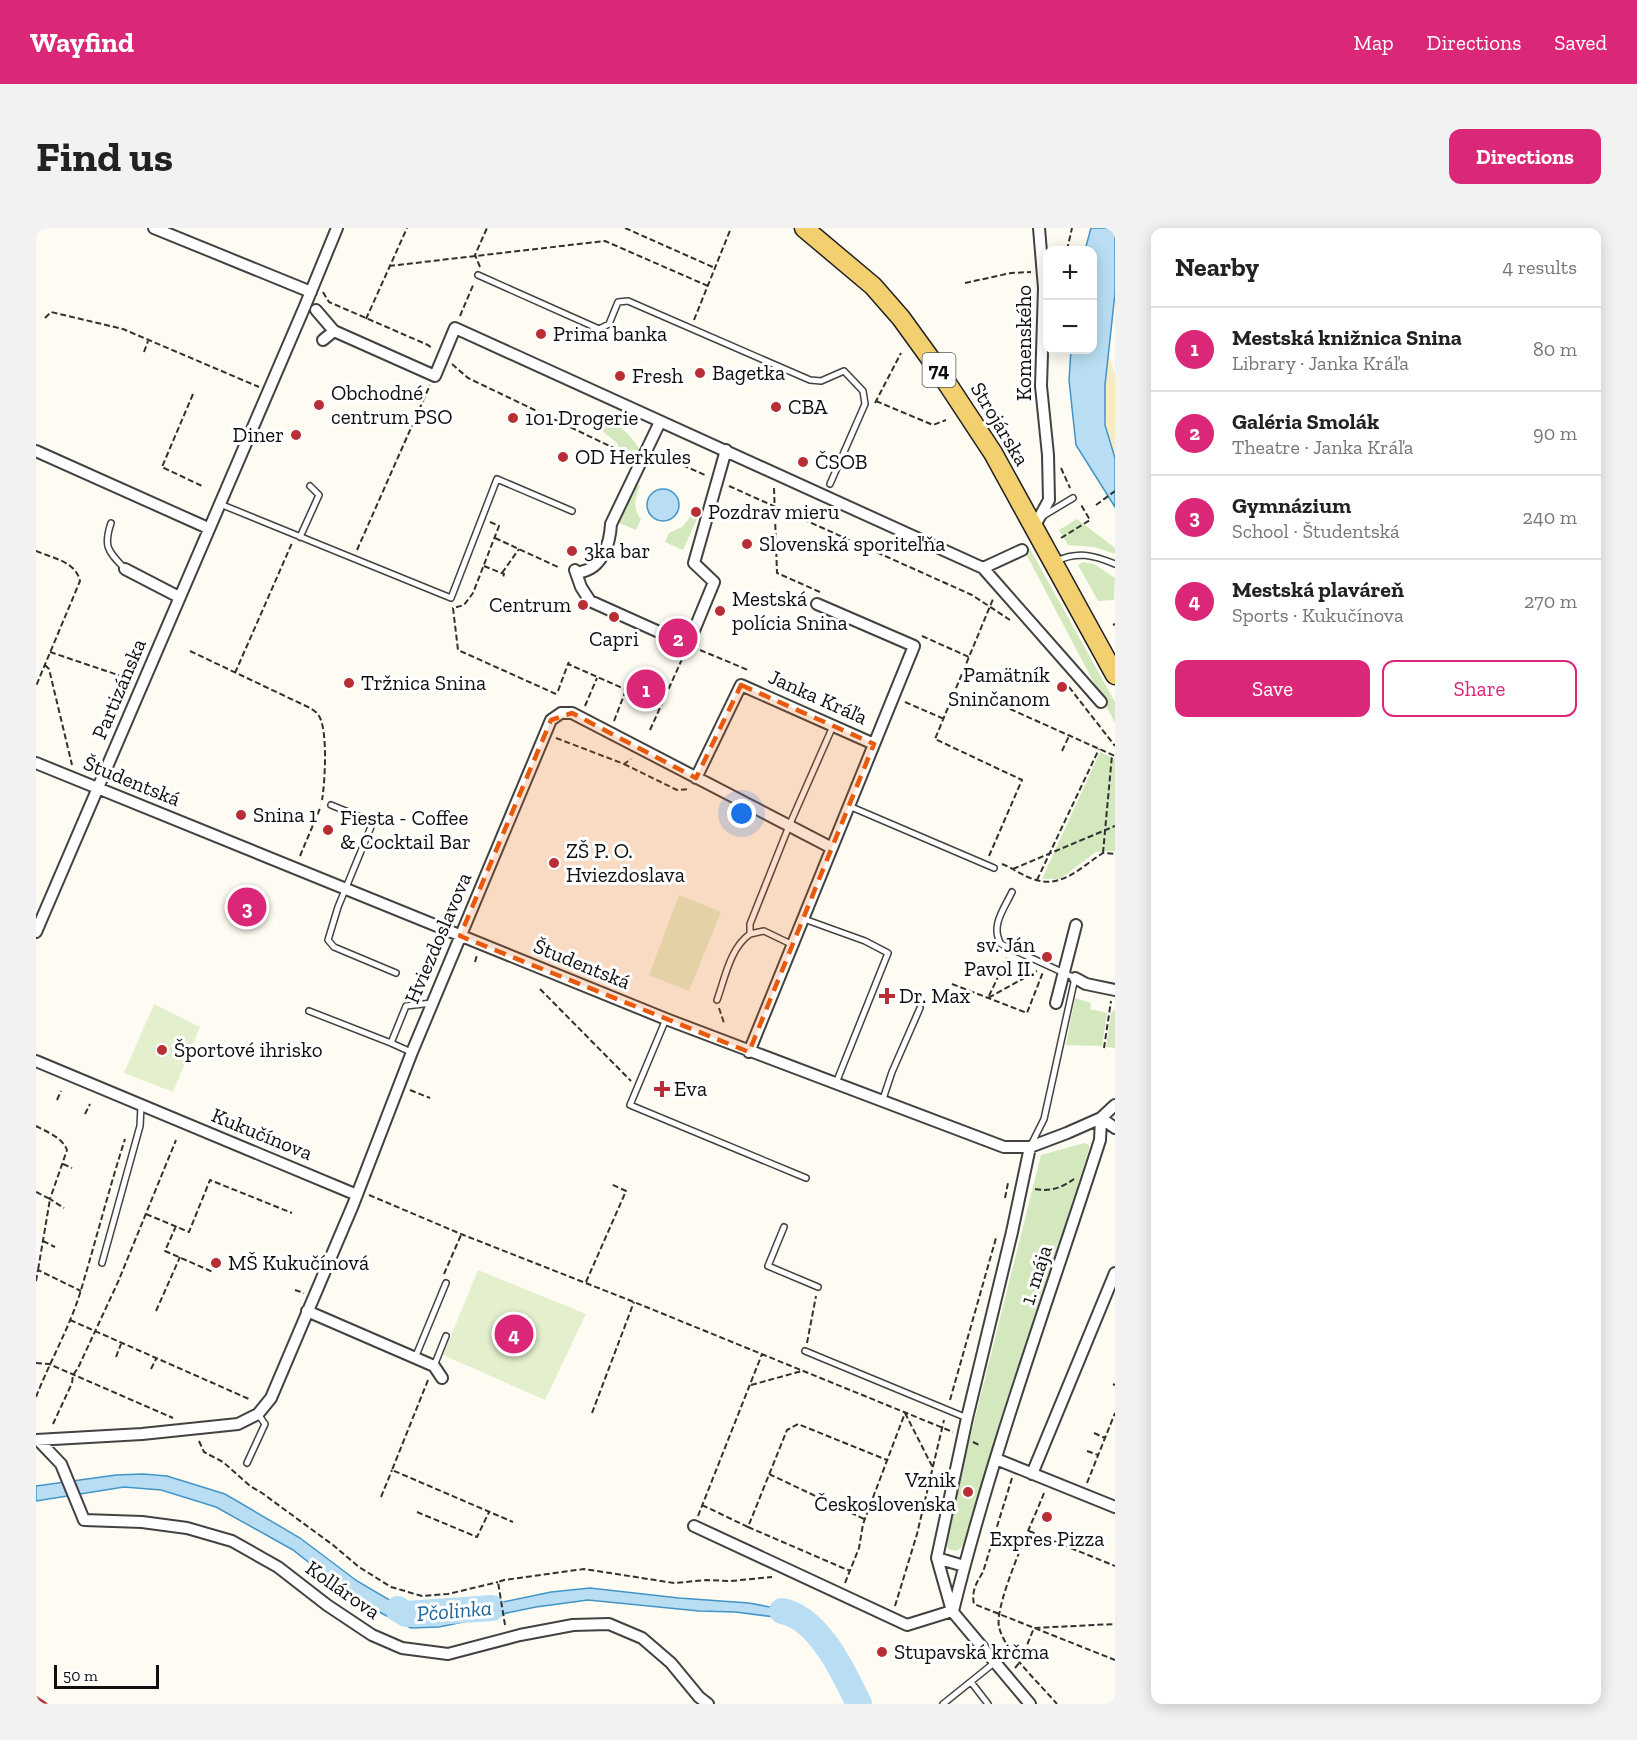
<!DOCTYPE html>
<html lang="en">
<head>
<meta charset="utf-8">
<style>
  :root { --surface:#fff; --page:#f2f2f2; --text:#222; --muted:#767676; --line:#e0e0e0; --accent:#db2777 }
  body { margin:0; font-family:"Zilla Slab",serif; background:var(--page); color:var(--text) }
  .controls { position:absolute; right:18px; top:18px; display:grid; overflow:hidden; border-radius:12px; box-shadow:0 3px 15px #0003 }
  .controls button { width:54px; height:54px; display:grid; place-items:center; padding:0; border:0; border-bottom:2px solid var(--line); background:var(--surface); color:var(--text); font:30px sans-serif }
  .scale { position:absolute; left:18px; bottom:15px; width:105px; box-sizing:border-box; padding-left:6px; border:3px solid #0f0f0f; border-top:0; font-size:16px; line-height:21px; white-space:nowrap; color:#0f0f0f; -webkit-text-stroke:4px #fff; paint-order:stroke }
  .you { position:absolute; left:706px; top:586px; width:21px; height:21px; margin:-15px; border:4px solid #fff; border-radius:50%; background:#1a73e8; box-shadow:0 0 0 9px #1a73e833 }
  .badge { display:grid; place-items:center; width:39px; height:39px; border-radius:50%; background:var(--accent); color:#fff; font-size:20px; font-weight:700 }
  .pin { position:absolute; translate:-50% -50%; border:3px solid #fff; box-shadow:0 2px 6px #0006 }
  .list { margin:0; padding:0; list-style:none }
  h2 { display:flex; justify-content:space-between; align-items:center; height:78px; margin:0; padding:0 24px; font-size:26px }
  h2 small { font-size:20px; font-weight:400; color:var(--muted) }
  .list li { display:grid; grid-template-columns:39px 1fr auto; gap:18px; align-items:center; box-sizing:border-box; height:84px; padding:0 24px; border-top:2px solid var(--line) }
  .list b { display:block; font-size:22px; white-space:nowrap }
  .list p { margin:0; font-size:20px; white-space:nowrap; color:var(--muted) }
  .list em { font-size:20px; font-style:normal; color:var(--muted) }
  .actions { display:flex; gap:12px; padding:18px 24px }
  .actions a { flex:1; padding:14px 0; border:2px solid var(--accent); border-radius:12px; text-align:center; font-size:21px; color:var(--accent) }
  .actions .main { background:var(--accent); color:#fff }
  .map { position:relative; flex:none; width:1079px; height:1476px; overflow:hidden; border-radius:12px }
  header { display:flex; align-items:center; gap:36px; box-sizing:border-box; height:84px; padding:0 30px; background:var(--accent); color:#fff }
  header strong { font-size:28px }
  nav { display:flex; gap:33px; margin-inline-start:auto; font-size:21px }
  .intro { display:flex; align-items:center; justify-content:space-between; box-sizing:border-box; height:144px; padding:0 36px }
  h1 { margin:0; font-size:42px }
  .button { padding:15px 27px; border-radius:12px; background:var(--accent); color:#fff; font-size:21px; font-weight:700 }
  main { display:flex; gap:36px; padding:0 36px }
  aside { flex:1; background:var(--surface); border-radius:12px; box-shadow:0 3px 15px #0003 }
  .map>svg:first-child { display:block }
  .green { fill:#d4e8bd }
  .sand { fill:#f8ebc1 }
  .pitch { fill:#e4efce }
  .water { fill:#b9def3; stroke:#4394c7; stroke-width:1.5 }
  .lines { fill:none; stroke-linecap:round; stroke-linejoin:round }
  .river { stroke:#b9def3; stroke-width:26 }
  .lane-casing { stroke:#424242; stroke-width:8 }
  .street-casing { stroke:#424242; stroke-width:14 }
  .primary-casing { stroke:#202020; stroke-width:21 }
  .path { stroke:#313131; stroke-width:2; stroke-dasharray:6 3; stroke-linecap:butt }
  .lane { stroke:#fff; stroke-width:5 }
  .street { stroke:#fff; stroke-width:10 }
  .primary { stroke:#f2d06f; stroke-width:18 }
  .rail { stroke:#b92d35; stroke-width:4.5 }
  .marked { fill:#e8590c; fill-opacity:0.2; stroke:#e8590c; stroke-width:4.5; stroke-dasharray:12 8; stroke-linejoin:round }
  .poi-dot { fill:#b92d35; stroke:#fff; stroke-width:2 }
  .labels { text-anchor:middle; stroke-width:6; stroke-linejoin:round; paint-order:stroke }
  .shield { fill:#fff; stroke:#575757; stroke-width:1.5 }
  .shield-label { font-size:20px; font-weight:bold; fill:#0f0f0f }
  .poi-label { font-size:21px; fill:#0f0f0f; stroke:#fff; text-anchor:start }
  .street-label { font-size:21px; fill:#0f0f0f; stroke:#fff }
  .water-label { font-size:22px; font-style:italic; fill:#1d669c; stroke:#fff }
</style>
</head>
<body>
<header>
<strong>Wayfind</strong>
<nav><a>Map</a><a>Directions</a><a>Saved</a></nav>
</header>
<div class="intro"><h1>Find us</h1><a class="button">Directions</a></div>
<main>
<div class="map">
<svg width="1079" height="1476" viewBox="0 0 1079 1476">
  <rect width="100%" height="100%" fill="#fefcf2"/>
  <path class="green" d="M556,186C576,191 594,204 604,222L584,223L581,215L561,199Z
    M597,255L604,258C599,270 596,280 605,291L600,302L581,294Z
    M655,288L661,291L647,322L629,314L633,305L646,299Z
    M1041,291L1079,320V326L1058,319L1032,317L1023,302Z
    M994,321L1079,474V495L989,324Z
    M1047,334L1058,336L1079,350L1078,372L1062,373L1042,337Z
    M1064,524L1079,531V623L1060,624L1024,651H1006Z
    M1039,770L1055,775L1054,781L1071,785L1066,818L1030,817Z
    M1078,782H1079V820L1070,819L1075,785Z
    M1048,915L1053,917V921L927,1318L921,1323L912,1321L910,1314L917,1278L1005,927Z"/>
  <path class="sand" d="M1072,125L1079,147V230C1065,196 1068,161 1072,125Z"/>
  <path class="pitch" d="M643,667L685,684L653,763L613,747Z
    M118,776L164,799L137,864L88,845Z
    M442,1042L550,1086L509,1172L407,1127Z"/>
  <path class="water" d="M1055,0H1079V65L1069,157V197L1079,230V279L1040,217L1033,152L1035,122H1056V22H1049Z
    M611 277a16 16 0 1 1 32 0a16 16 0 1 1-32 0Z
    M107,1246L131,1248L189,1266L264,1310L321,1353L372,1383L410,1386L515,1364L554,1360L643,1370L713,1375L765,1385L782,1396L805,1419L830,1476H823L800,1424L778,1400L739,1389L699,1384L663,1383L552,1372L500,1379L403,1399L375,1400L347,1386L309,1363L257,1322L180,1279L125,1262L88,1259L0,1273V1258L80,1247Z"/>
  <g class="lines">
    <path class="river" d="M362,1381L370,1386L456,1380
      M746,1383C783,1390 808,1445 823,1476"/>
    <defs>
      <path id="lane" d="M442,47L563,101L573,96L582,74L592,73L774,152L785,153L808,143L827,163L829,176L794,256
        M184,276L415,370L461,251L536,283
        M1007,288L1037,270
        M75,295C67,319 72,323 89,341
        M264,309L283,267L274,258
        M1020,333C1042,323 1057,327 1079,336
        M295,577L337,594L302,679L292,712L298,719L360,745
        M813,578L958,640
        M976,664C968,681 954,698 965,716L1039,750L1008,891L995,917
        M768,691L829,713L852,725L800,855
        M714,706L728,703L757,717
        M681,772C689,750 694,720 714,706V696L753,598L797,498
        M273,783L355,815
        M630,791L594,877L770,950
        M375,824L355,815L370,778L396,775
        M846,874L856,844L884,780
        M748,999L732,1038L782,1059
        M66,1035L104,898L105,878
        M769,1123L931,1190
        M379,1130L410,1055
        M398,1138L410,1108
        M211,1235L229,1196L222,1186
        M935,1454L952,1476
        M907,1476L958,1435"/>
      <path id="street" d="M118,0L275,64
        M280,82L298,103
        M287,112L298,103L399,148L419,100L947,340L986,322
        M0,223L172,300
        M998,299L1013,272L1012,227L1005,158L1008,60L1003,0
        M947,340L1065,474
        M89,341L143,369
        M539,342L545,359L554,373L652,417L678,354L658,335L690,222
        M545,344C566,340 574,316 575,296L624,194
        M0,535L630,791L968,919H994L1031,905L1065,890L1079,877
        M660,550L705,457L838,516
        M0,704L269,78L301,0
        M1039,750L1050,756L1079,762
        M1020,775L1040,697
        M713,824L878,418L781,376
        M0,833L321,967
        M1065,890L1079,900
        M994,919L976,1004L931,1190L901,1330L916,1383L994,1476
        M271,1083L398,1138L406,1150
        M0,1212L106,1206L202,1196L222,1186L235,1170L317,977L376,824L515,492L525,485H536L796,620
        M3,1213L25,1236L48,1292L106,1294L151,1300L196,1313L242,1339L291,1377L336,1407L366,1420L412,1426L484,1407L537,1397L573,1396L606,1410L635,1435L663,1469L672,1476
        M960,1231L1079,1279
        M996,1246L1079,1045
        M658,1298L871,1397L916,1383
        M901,1330L928,1338
        M917,1383C956,1224 1014,1068 1064,912L1065,890"/>
      <path id="primary" d="M768,0L837,58L865,90L899,137L957,225L1079,447"/>
    </defs>
    <use href="#lane" class="lane-casing"/>
    <use href="#street" class="street-casing"/>
    <use href="#primary" class="primary-casing"/>
    <path class="path" d="M589,0L679,40
      M1031,22L1036,0
      M353,38L569,13L672,58
      M444,39L439,27L451,0
      M929,55L975,45L995,44
      M287,64L293,74L392,117L397,121
      M424,88L438,55
      M9,90L15,84L87,101L223,159
      M330,91L371,0
      M658,92L695,0
      M108,124L112,113
      M416,136L432,150L584,223L595,226
      M157,166L126,239L166,258
      M840,173L897,197L910,192
      M839,175L865,125
      M622,226L671,248
      M1025,240L1034,260
      M693,258L936,367L974,392
      M738,260L741,345L784,364
      M1060,277L1079,263
      M454,294L463,298L437,365L428,377L417,380L422,422L520,466
      M459,310L522,339
      M1025,310L1054,292L1044,275
      M321,322L394,157
      M0,323C17,330 40,334 44,353L0,458
      M448,338L468,346L467,349
      M466,345L483,321
      M1077,397L1079,396
      M886,408L933,429
      M664,422L712,442
      M154,423L272,479C276,481 281,484 283,488C292,502 289,555 286,572
      M14,424L91,450
      M533,434L532,436L625,477
      M9,437L13,441L36,537
      M199,445L256,315
      M1033,459L1079,518
      M522,463L532,436
      M869,474L908,491
      M549,478L561,450
      M974,481L1079,528
      M578,493L590,462
      M614,502L647,429
      M520,510L588,536L595,531
      M1026,523L1033,508
      M588,536L641,562L654,561
      M1067,625L1076,527
      M264,628L285,578
      M953,628L986,552L899,511L957,371
      M966,636C977,640 988,649 1000,652C1027,660 1046,638 1067,625L1079,626
      M977,641L1079,598
      M1001,652L1063,521
      M971,730L952,770L1001,743
      M439,734L441,727
      M916,756L991,785L1007,744
      M504,761L595,853
      M683,780L688,795
      M1068,820L1075,773
      M374,862L394,870
      M21,872L25,863
      M49,886L54,876
      M0,898C11,904 26,909 31,922L14,971L28,980
      M27,936L36,940
      M999,961C1014,964 1025,960 1038,951
      M0,964L14,971L2,1042L0,1041
      M333,967L425,1006L598,1074L917,1204
      M969,970L972,955
      M110,986L153,1004L174,952L256,985
      M140,998L129,1023L177,1044
      M7,1013L19,1019
      M1001,1037L1009,1040
      M408,1046L425,1007
      M0,1053L2,1042L45,1063
      M550,1054L590,963L575,956
      M259,1062L268,1065
      M120,1083L144,1029
      M34,1092L213,1171
      M771,1115L780,1068
      M80,1129L85,1116
      M0,1135L13,1136L137,1190
      M115,1141L120,1131
      M392,1152L356,1242L477,1294
      M1077,1156L1079,1157
      M715,1157L766,1143
      M0,1169C14,1133 34,1099 45,1062C60,1012 73,961 89,911
      M914,1172L960,1010
      M556,1185L598,1074
      M869,1185L896,1238
      M17,1196L36,1155L37,1147L42,1140L82,1054L140,912
      M1058,1205L1069,1210
      M163,1213L168,1224L187,1234L214,1258L226,1265L297,1317L323,1339L355,1359L386,1368L412,1366L462,1354
      M937,1214L945,1218
      M1051,1223L1062,1227
      M733,1246L828,1291
      M976,1250L947,1344C941,1354 935,1363 938,1376L1079,1432
      M1051,1255L1079,1185
      M932,1262L934,1265L931,1267L930,1264Z
      M1008,1265C998,1291 958,1375 963,1399C969,1424 1004,1456 1021,1476
      M345,1269L356,1242
      M666,1277L712,1299L751,1202L762,1196L851,1232
      M381,1284L441,1309L453,1284
      M662,1288L726,1126
      M712,1299L814,1343
      M993,1303L1079,1338
      M809,1355L823,1320L827,1296L869,1185
      M859,1378L881,1306L908,1192
      M469,1397L462,1354L468,1352L548,1341L638,1355L671,1352L695,1353L736,1349
      M979,1440L984,1434L998,1400L1079,1396"/>
    <use href="#lane" class="lane"/>
    <use href="#street" class="street"/>
    <use href="#primary" class="primary"/>
    <path class="rail" d="M0,1470L9,1476"/>
  </g>
  <path class="marked" d="M705,457L838,516L713,824L424,708L515,492L536,485L660,550Z"/>
  <g class="poi-dot">
    <circle cx="505" cy="106" r="6"/>
    <circle cx="664" cy="145" r="6"/>
    <circle cx="584" cy="148" r="6"/>
    <circle cx="283" cy="177" r="6"/>
    <circle cx="740" cy="179" r="6"/>
    <circle cx="477" cy="190" r="6"/>
    <circle cx="260" cy="207" r="6"/>
    <circle cx="527" cy="229" r="6"/>
    <circle cx="767" cy="234" r="6"/>
    <circle cx="660" cy="284" r="6"/>
    <circle cx="711" cy="316" r="6"/>
    <circle cx="536" cy="323" r="6"/>
    <circle cx="547" cy="377" r="6"/>
    <circle cx="684" cy="383" r="6"/>
    <circle cx="578" cy="389" r="6"/>
    <circle cx="313" cy="455" r="6"/>
    <circle cx="1026" cy="459" r="6"/>
    <circle cx="205" cy="587" r="6"/>
    <circle cx="292" cy="602" r="6"/>
    <circle cx="518" cy="635" r="6"/>
    <circle cx="1011" cy="729" r="6"/>
    <path d="M848 759h6v6h6v6h-6v6h-6v-6h-6v-6h6z"/>
    <circle cx="126" cy="822" r="6"/>
    <path d="M623 852h6v6h6v6h-6v6h-6v-6h-6v-6h6z"/>
    <circle cx="180" cy="1035" r="6"/>
    <circle cx="932" cy="1264" r="6"/>
    <circle cx="1011" cy="1289" r="6"/>
    <circle cx="846" cy="1424" r="6"/>
  </g>
  <g class="labels">
    <rect class="shield" x="886.5" y="125" width="33" height="34" rx="4.5"/>
    <g class="shield-label">
      <text x="903" y="149">74</text>
    </g>
    <g class="poi-label">
      <text x="517" y="113">Prima banka</text>
      <text x="676" y="152">Bagetka</text>
      <text x="596" y="155">Fresh</text>
      <text x="295" y="172">Obchodné<tspan x="295" dy="24">centrum PSO</tspan></text>
      <text x="752" y="186">CBA</text>
      <text x="489" y="197">101 Drogerie</text>
      <text x="248" y="214" text-anchor="end">Diner</text>
      <text x="539" y="236">OD Herkules</text>
      <text x="779" y="241">ČSOB</text>
      <text x="672" y="291">Pozdrav mieru</text>
      <text x="723" y="323">Slovenská sporiteľňa</text>
      <text x="548" y="330">3ka bar</text>
      <text x="696" y="378">Mestská<tspan x="696" dy="24">polícia Snina</tspan></text>
      <text x="535" y="384" text-anchor="end">Centrum</text>
      <text x="578" y="418" text-anchor="middle">Capri</text>
      <text x="1014" y="454" text-anchor="end">Pamätník<tspan x="1014" dy="24">Sninčanom</tspan></text>
      <text x="325" y="462">Tržnica Snina</text>
      <text x="217" y="594">Snina 1</text>
      <text x="304" y="597">Fiesta - Coffee<tspan x="304" dy="24">&amp; Cocktail Bar</tspan></text>
      <text x="530" y="630">ZŠ P. O.<tspan x="530" dy="24">Hviezdoslava</tspan></text>
      <text x="999" y="724" text-anchor="end">sv. Ján<tspan x="999" dy="24">Pavol II.</tspan></text>
      <text x="863" y="775">Dr. Max</text>
      <text x="138" y="829">Športové ihrisko</text>
      <text x="638" y="868">Eva</text>
      <text x="192" y="1042">MŠ Kukučínová</text>
      <text x="920" y="1259" text-anchor="end">Vznik<tspan x="920" dy="24">Československa</tspan></text>
      <text x="1011" y="1318" text-anchor="middle">Expres Pizza</text>
      <text x="858" y="1431">Stupavská krčma</text>
    </g>
    <g class="street-label">
      <text transform="translate(988 115) rotate(-90)" y="7">Komenského</text>
      <text transform="translate(964 196) rotate(59)" y="7">Strojárska</text>
      <text transform="translate(83 461) rotate(-67)" y="7">Partizánska</text>
      <text transform="translate(782 469) rotate(24)" y="7">Janka Kráľa</text>
      <text transform="translate(96 553) rotate(22)" y="7">Študentská</text>
      <text transform="translate(402 710) rotate(-67)" y="7">Hviezdoslavova</text>
      <text transform="translate(546 736) rotate(22)" y="7">Študentská</text>
      <text transform="translate(226 906) rotate(22)" y="7">Kukučínova</text>
      <text transform="translate(1000 1047) rotate(-72)" y="7">1. mája</text>
      <text transform="translate(307 1362) rotate(35)" y="7">Kollárova</text>
    </g>
    <g class="water-label">
      <text transform="translate(418 1382) rotate(-5)" y="8">Pčolinka</text>
    </g>
  </g>
</svg>
<div class="controls">
<button>+</button>
<button>−</button>
</div>
<div class="scale">50 m</div>
<div class="you"></div>
<div class="pin badge" style="left:610px;top:461px">1</div>
<div class="pin badge" style="left:642px;top:410px">2</div>
<div class="pin badge" style="left:211px;top:679px">3</div>
<div class="pin badge" style="left:478px;top:1106px">4</div>
</div>
<aside>
<h2>Nearby<small>4 results</small></h2>
<ul class="list">
<li><span class="badge">1</span><div><b>Mestská knižnica Snina</b><p>Library · Janka Kráľa</p></div><em>80 m</em></li>
<li><span class="badge">2</span><div><b>Galéria Smolák</b><p>Theatre · Janka Kráľa</p></div><em>90 m</em></li>
<li><span class="badge">3</span><div><b>Gymnázium</b><p>School · Študentská</p></div><em>240 m</em></li>
<li><span class="badge">4</span><div><b>Mestská plaváreň</b><p>Sports · Kukučínova</p></div><em>270 m</em></li>
</ul>
<div class="actions"><a class="main">Save</a><a>Share</a></div>
</aside>
</main>
</body>
</html>
